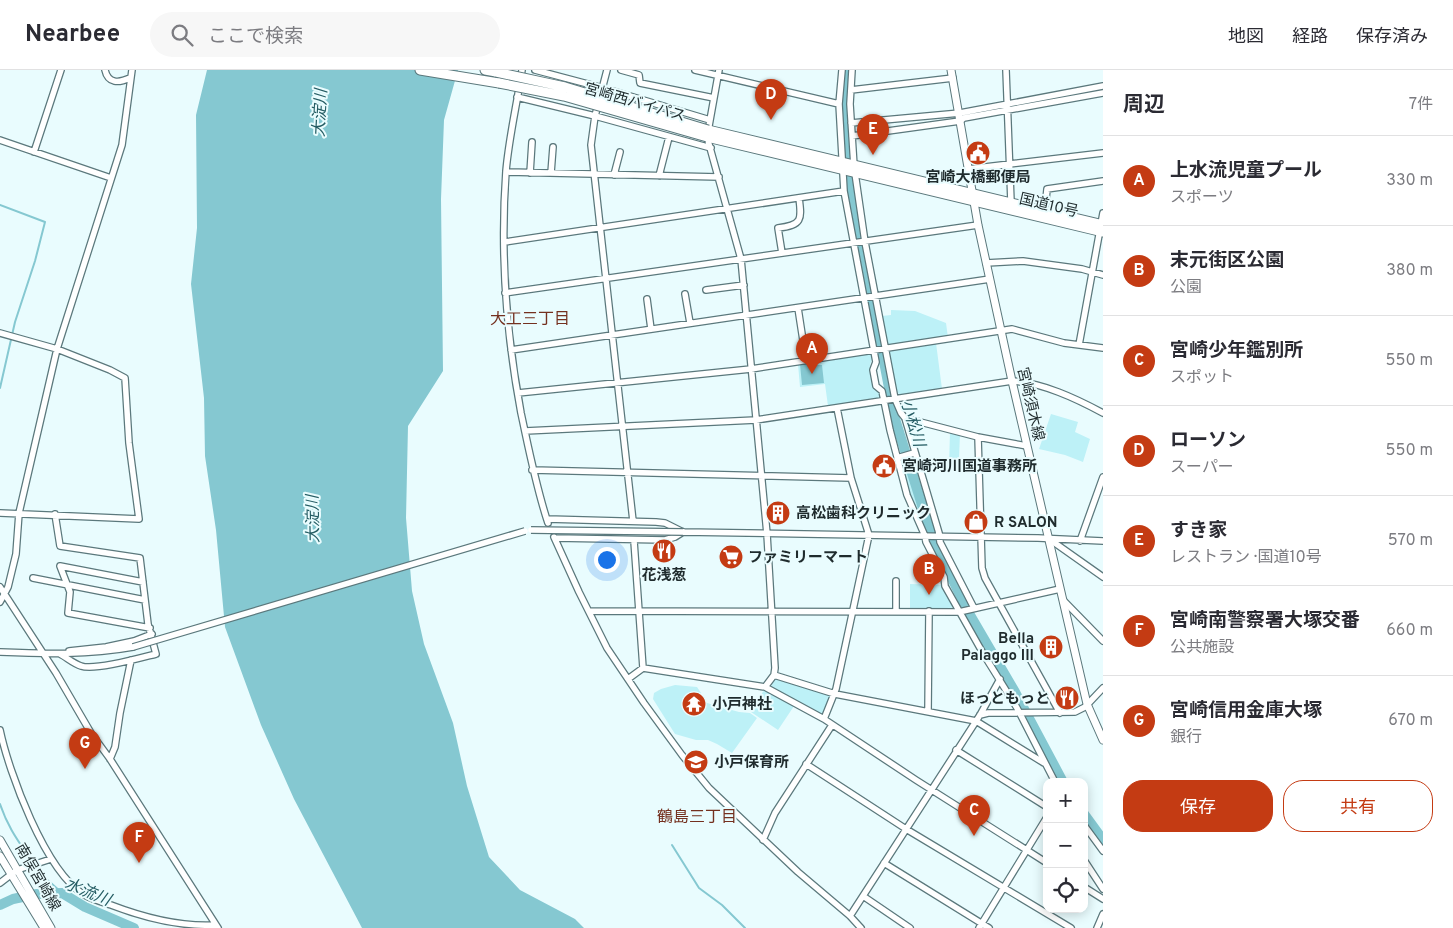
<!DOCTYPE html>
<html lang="ja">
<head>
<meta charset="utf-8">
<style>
  :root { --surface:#fff; --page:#f7f7f7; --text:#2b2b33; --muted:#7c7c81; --line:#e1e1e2; --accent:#c43b13 }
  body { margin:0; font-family:Overpass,"Noto Sans JP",sans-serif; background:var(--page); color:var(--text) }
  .controls { position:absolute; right:15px; bottom:15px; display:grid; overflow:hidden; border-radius:10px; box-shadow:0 2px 12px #0003 }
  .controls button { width:45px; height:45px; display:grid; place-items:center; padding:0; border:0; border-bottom:1px solid var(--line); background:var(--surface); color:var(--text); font:25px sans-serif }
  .you { position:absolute; left:606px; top:489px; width:18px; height:18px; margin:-12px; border:4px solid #fff; border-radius:50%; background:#1a73e8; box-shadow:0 0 0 8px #1a73e833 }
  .badge { display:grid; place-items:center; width:32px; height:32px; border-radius:50%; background:var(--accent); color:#fff; font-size:16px; font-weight:700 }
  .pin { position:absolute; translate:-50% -41px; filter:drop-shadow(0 1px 2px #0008) }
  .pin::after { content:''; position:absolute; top:26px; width:18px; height:15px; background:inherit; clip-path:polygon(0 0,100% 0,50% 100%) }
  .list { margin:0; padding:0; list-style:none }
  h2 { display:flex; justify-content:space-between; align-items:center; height:65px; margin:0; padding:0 20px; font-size:21px }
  h2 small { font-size:16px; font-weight:400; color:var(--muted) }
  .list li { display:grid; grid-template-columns:32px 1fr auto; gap:15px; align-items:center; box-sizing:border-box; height:90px; padding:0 20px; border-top:1px solid var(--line) }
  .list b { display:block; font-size:19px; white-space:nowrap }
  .list p { margin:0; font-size:16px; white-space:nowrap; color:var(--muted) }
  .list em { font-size:16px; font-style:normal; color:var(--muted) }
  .actions { display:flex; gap:10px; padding:15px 20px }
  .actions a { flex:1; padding:11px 0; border:1px solid var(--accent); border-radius:20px; text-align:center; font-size:18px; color:var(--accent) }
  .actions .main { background:var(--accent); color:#fff }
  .icon { flex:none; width:28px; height:28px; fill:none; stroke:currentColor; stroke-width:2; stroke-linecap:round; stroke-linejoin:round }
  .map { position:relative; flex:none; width:1103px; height:858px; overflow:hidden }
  header { display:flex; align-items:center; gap:30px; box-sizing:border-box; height:70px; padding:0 25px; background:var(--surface); border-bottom:1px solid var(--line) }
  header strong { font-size:24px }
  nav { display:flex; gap:28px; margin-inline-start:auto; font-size:18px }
  .search { width:350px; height:45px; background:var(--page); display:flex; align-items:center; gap:12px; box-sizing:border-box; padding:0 18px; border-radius:28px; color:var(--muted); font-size:19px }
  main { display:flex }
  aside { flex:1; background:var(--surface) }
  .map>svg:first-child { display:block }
  .green { fill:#bdf1f7 }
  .water { fill:#85c8d1 }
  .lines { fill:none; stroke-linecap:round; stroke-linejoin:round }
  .stream { stroke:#85c8d1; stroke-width:2 }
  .river { stroke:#85c8d1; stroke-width:10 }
  .minor-casing { stroke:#5b787c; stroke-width:8 }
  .major-casing { stroke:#5b787c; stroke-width:9 }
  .highway-casing { stroke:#5b787c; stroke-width:11 }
  .minor { stroke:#fff; stroke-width:5.5 }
  .major { stroke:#fff; stroke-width:7 }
  .highway { stroke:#fff; stroke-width:9 }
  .minor-bridge-casing { stroke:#5b787c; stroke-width:8; stroke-linecap:butt }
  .highway-bridge-casing { stroke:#5b787c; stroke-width:11; stroke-linecap:butt }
  .minor-bridge { stroke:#fff; stroke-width:5.5 }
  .highway-bridge { stroke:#fff; stroke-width:9 }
  .labels { text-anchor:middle; stroke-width:4; stroke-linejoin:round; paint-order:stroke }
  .street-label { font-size:15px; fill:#1f2b2d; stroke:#e9fcfe }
  .poi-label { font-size:15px; font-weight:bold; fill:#1f2b2d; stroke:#e9fcfe; text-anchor:start }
  .water-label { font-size:16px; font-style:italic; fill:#245c63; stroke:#e9fcfe }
  .neighbourhood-label { font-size:16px; fill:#74301f; stroke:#e9fcfe }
</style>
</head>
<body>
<header>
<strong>Nearbee</strong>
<div class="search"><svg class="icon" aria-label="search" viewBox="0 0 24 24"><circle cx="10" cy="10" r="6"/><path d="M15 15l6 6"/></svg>ここで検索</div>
<nav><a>地図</a><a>経路</a><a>保存済み</a></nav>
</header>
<main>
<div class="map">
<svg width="1103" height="858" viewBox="0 0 1103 858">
  <rect width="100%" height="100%" fill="#e9fcfe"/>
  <path class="green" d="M891,240L915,241L946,253L948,268L887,275L882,246L891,245Z
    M936,273L942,319L900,325L897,322L889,282L890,280Z
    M872,283L873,286L870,295L874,320L882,322L881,328L828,336L825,314L800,317L798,294Z
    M1051,344L1078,352L1075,362L1090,369L1083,392L1065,385L1039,379Z
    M950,362L960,364L959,388L976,391V400L949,397Z
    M914,385L936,460L924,459L908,425L899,389Z
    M910,514L942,515L953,536L952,538H910Z
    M774,608L828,624L830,627L822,645L771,617Z
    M675,615L697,617L701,623L700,631L739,642L750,643L757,648L732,683L717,674L708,670H696L675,664L653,629L654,623L661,619Z
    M764,620L794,636L778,660L751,642Z"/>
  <path class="water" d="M207,0H458L444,50L441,129L443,301L408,356L406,448L412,521L424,574L453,653L467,716L489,787L520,820L575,849L584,858H362L294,729L261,655L225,557L216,460L205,386L204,328L191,214L197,158L196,45Z
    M817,292V295H822L824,313L802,315L800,294Z"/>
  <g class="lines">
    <path class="stream" d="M0,135L45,152L35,191L15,252L0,318
      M0,734C8,758 19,772 33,793
      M672,775L699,818L722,835L745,858
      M36,797L41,804L62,823"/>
    <path class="river" d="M847,0L845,30L850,114L895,349L927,451L939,482L970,545L1015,622L1063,712
      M1084,744L1103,770
      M0,835L13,829L37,824L62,823L85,837L134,858"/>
    <defs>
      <path id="minor" d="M105,0C108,14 119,13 130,8
        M522,0C517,34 509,67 506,101C500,183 506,263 521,343C529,380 536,417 548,453
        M535,0L603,18L710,50
        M607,0L595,46L591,75L633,451
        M621,0L639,5L640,13L714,28
        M695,0L839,34
        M719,0L707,67L741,189L767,464L775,598L774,605L765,617
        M842,0L839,34L844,121L876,292L873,300L876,316L882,321L890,360L907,425L925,466L926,472L944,507L945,516L984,585L1017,638L1055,712
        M852,0L850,34L854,96L865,172L895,329L901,343L905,348L939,463L940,472L974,538
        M1006,0L1011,132
        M851,20L953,8
        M517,27L595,46L711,78
        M851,53L960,43L1103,16
        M852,66L960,51L964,48L1103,23
        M0,70L111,108
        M34,82L61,0
        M968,99L1103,83
        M506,102L719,107
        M530,103L532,72
        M551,103L553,77
        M614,105L620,82
        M659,106L669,67
        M1045,141L1047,119L1103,111
        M505,172L844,121
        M782,183L778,158C802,155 802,150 799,128
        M986,193L1023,191L1082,199L1103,205
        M706,220L744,215
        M505,223L978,155
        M685,224L690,253
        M647,229L651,259
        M798,238L806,290
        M0,263L57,279L110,300L125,308L129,373L139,449L0,443
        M1079,275L1103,143
        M511,280L990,209
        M518,323L751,299L1012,259L1064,273L1103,278
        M905,348L978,367L1027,376
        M525,361L756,350L1012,311C1043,313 1075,328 1103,343
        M978,367L982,498L985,508L1060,643
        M897,388L914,383
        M532,400L851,408
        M55,444L60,476L140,488L148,554L156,584C140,588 94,601 81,596C74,594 66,587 60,584
        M547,449L656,452L665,453L683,462L1038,468L1103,471
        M554,467L579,522L607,578L644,633L682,685L709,718L798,802L850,846L861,858
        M555,468L665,470L675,467L683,462
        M634,471L643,598
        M1052,471L1103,507
        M1080,471L1103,407
        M33,508L145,530
        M143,512L60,496L70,522L68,543L150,558
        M0,517L56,603L91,663L110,689L218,858
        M1063,530L1103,571
        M0,532L8,517L16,484L19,443L57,279L122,75L132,0
        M589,541L959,542L1060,519
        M896,541V511
        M69,581L106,577L134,571L152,564
        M0,582C45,584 89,585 133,577
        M774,605L835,624L976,651L1044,693
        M628,609L643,598L765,617L824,649L916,710L1047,793
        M928,641L929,541
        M980,645L988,643L1075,642L1085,637L1103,618
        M824,649L836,619L869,465L851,408L837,338
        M0,660C9,703 45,800 83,824C91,829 102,832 111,835C145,848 179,857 215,855
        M956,680L1047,737
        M110,689L115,677L120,643L131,590
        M806,694L906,759L1071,858
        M1084,755L1103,781
        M763,770L775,743L832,655
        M1084,790L1103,819
        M884,793L989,858
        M0,813L17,800L51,789
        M1084,817L1103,829
        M863,826L910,858
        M850,846L980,645L1000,609
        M979,858L1047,747
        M1097,858L1103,844"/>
      <path id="major" d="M951,0L978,155L1012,311L1087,634L1103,670
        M0,770L51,858
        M0,786L44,858"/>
      <path id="highway" d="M420,0L499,13
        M485,0L496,2
        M708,60L1103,155
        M707,67L1103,162"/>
    </defs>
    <use href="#minor" class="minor-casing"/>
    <use href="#major" class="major-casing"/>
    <use href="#highway" class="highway-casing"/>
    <use href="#minor" class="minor"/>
    <use href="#major" class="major"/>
    <use href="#highway" class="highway"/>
    <defs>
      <path id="minor-bridge" d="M531,460L683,462
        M133,577L525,461"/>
      <path id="highway-bridge" d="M496,2L565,17L708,60
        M499,13L564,26L707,67"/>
    </defs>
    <use href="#minor-bridge" class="minor-bridge-casing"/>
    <use href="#highway-bridge" class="highway-bridge-casing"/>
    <use href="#minor-bridge" class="minor-bridge"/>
    <use href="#highway-bridge" class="highway-bridge"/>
  </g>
  <defs>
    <symbol id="civic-disc" viewBox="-11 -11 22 22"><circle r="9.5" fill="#c43b13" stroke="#e9fcfe"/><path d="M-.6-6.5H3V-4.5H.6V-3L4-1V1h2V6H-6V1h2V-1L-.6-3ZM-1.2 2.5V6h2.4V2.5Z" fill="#fff"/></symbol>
    <symbol id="building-disc" viewBox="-11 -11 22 22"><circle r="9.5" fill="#c43b13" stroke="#e9fcfe"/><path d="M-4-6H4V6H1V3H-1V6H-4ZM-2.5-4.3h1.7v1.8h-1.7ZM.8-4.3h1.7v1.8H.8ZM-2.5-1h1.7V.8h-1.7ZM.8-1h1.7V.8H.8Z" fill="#fff"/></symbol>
    <symbol id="shop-disc" viewBox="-11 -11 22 22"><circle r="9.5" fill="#c43b13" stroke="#e9fcfe"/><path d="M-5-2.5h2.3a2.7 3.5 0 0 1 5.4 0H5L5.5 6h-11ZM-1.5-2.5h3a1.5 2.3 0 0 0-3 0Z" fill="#fff"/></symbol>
    <symbol id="restaurant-disc" viewBox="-11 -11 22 22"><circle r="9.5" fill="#c43b13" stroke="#e9fcfe"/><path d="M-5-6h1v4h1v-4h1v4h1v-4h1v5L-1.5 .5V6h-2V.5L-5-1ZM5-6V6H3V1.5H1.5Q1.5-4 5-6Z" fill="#fff"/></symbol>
    <symbol id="supermarket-disc" viewBox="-11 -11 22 22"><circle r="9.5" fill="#c43b13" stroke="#e9fcfe"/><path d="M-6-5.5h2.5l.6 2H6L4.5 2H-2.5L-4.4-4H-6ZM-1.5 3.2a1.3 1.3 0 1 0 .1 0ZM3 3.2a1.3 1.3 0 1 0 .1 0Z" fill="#fff"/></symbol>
    <symbol id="temple-disc" viewBox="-11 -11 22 22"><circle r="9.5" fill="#c43b13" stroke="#e9fcfe"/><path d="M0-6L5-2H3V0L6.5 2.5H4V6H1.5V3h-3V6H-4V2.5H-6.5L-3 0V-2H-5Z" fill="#fff"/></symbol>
    <symbol id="school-disc" viewBox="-11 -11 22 22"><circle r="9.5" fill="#c43b13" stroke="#e9fcfe"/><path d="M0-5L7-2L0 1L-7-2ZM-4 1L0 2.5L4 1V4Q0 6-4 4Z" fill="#fff"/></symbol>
  </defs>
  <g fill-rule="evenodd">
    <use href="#civic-disc" x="964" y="69" width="28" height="28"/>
    <use href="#civic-disc" x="870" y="382" width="28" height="28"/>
    <use href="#building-disc" x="764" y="429" width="28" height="28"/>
    <use href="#shop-disc" x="962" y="438" width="28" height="28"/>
    <use href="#restaurant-disc" x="650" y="467" width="28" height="28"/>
    <use href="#supermarket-disc" x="717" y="473" width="28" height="28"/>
    <use href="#building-disc" x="1037" y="563" width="28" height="28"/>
    <use href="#restaurant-disc" x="1053" y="614" width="28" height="28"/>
    <use href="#temple-disc" x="680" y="620" width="28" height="28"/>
    <use href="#school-disc" x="682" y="678" width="28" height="28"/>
  </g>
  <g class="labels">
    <g class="street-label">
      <text transform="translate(635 32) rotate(16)" y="5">宮崎西バイパス</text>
      <text transform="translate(1049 135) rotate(13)" y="5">国道10号</text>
      <text transform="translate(1031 334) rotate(77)" y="5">宮崎須木線</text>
      <text transform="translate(38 807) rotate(60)" y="5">南俣宮崎線</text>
    </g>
    <g class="poi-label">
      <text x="978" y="112" text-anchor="middle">宮崎大橋郵便局</text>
      <text x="902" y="401">宮崎河川国道事務所</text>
      <text x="796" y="448">高松歯科クリニック</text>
      <text x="994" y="457">R SALON</text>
      <text x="748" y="492">ファミリーマート</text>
      <text x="664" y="510" text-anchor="middle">花浅葱</text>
      <text x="1034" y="573" text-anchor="end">Bella<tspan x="1034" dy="17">Palaggo III</tspan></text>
      <text x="1050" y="633" text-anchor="end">ほっともっと</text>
      <text x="712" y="639">小戸神社</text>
      <text x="714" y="697">小戸保育所</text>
    </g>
    <g class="water-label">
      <text transform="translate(319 43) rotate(-87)" y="6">大淀川</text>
      <text transform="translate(914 353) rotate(74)" y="6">小松川</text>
      <text transform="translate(312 449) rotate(-91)" y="6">大淀川</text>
      <text transform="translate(88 821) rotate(22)" y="6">水流川</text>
    </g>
    <g class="neighbourhood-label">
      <text x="530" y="254">大工三丁目</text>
      <text x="697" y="752">鶴島三丁目</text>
    </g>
  </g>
</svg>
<div class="controls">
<button>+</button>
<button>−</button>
<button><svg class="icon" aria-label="locate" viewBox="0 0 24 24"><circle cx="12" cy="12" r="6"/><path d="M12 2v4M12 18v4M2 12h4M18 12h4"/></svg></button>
</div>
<div class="you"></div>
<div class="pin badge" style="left:812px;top:304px">A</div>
<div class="pin badge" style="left:929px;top:525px">B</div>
<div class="pin badge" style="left:974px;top:766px">C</div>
<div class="pin badge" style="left:771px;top:50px">D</div>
<div class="pin badge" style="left:873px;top:85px">E</div>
<div class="pin badge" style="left:139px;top:793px">F</div>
<div class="pin badge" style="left:85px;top:699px">G</div>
</div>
<aside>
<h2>周辺<small>7件</small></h2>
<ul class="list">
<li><span class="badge">A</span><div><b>上水流児童プール</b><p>スポーツ</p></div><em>330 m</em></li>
<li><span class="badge">B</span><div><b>末元街区公園</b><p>公園</p></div><em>380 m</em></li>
<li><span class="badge">C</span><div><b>宮崎少年鑑別所</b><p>スポット</p></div><em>550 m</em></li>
<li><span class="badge">D</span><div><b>ローソン</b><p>スーパー</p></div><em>550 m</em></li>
<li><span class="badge">E</span><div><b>すき家</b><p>レストラン · 国道10号</p></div><em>570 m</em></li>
<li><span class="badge">F</span><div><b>宮崎南警察署大塚交番</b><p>公共施設</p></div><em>660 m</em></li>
<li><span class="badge">G</span><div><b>宮崎信用金庫大塚</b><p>銀行</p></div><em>670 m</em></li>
</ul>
<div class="actions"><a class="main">保存</a><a>共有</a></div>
</aside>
</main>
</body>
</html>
